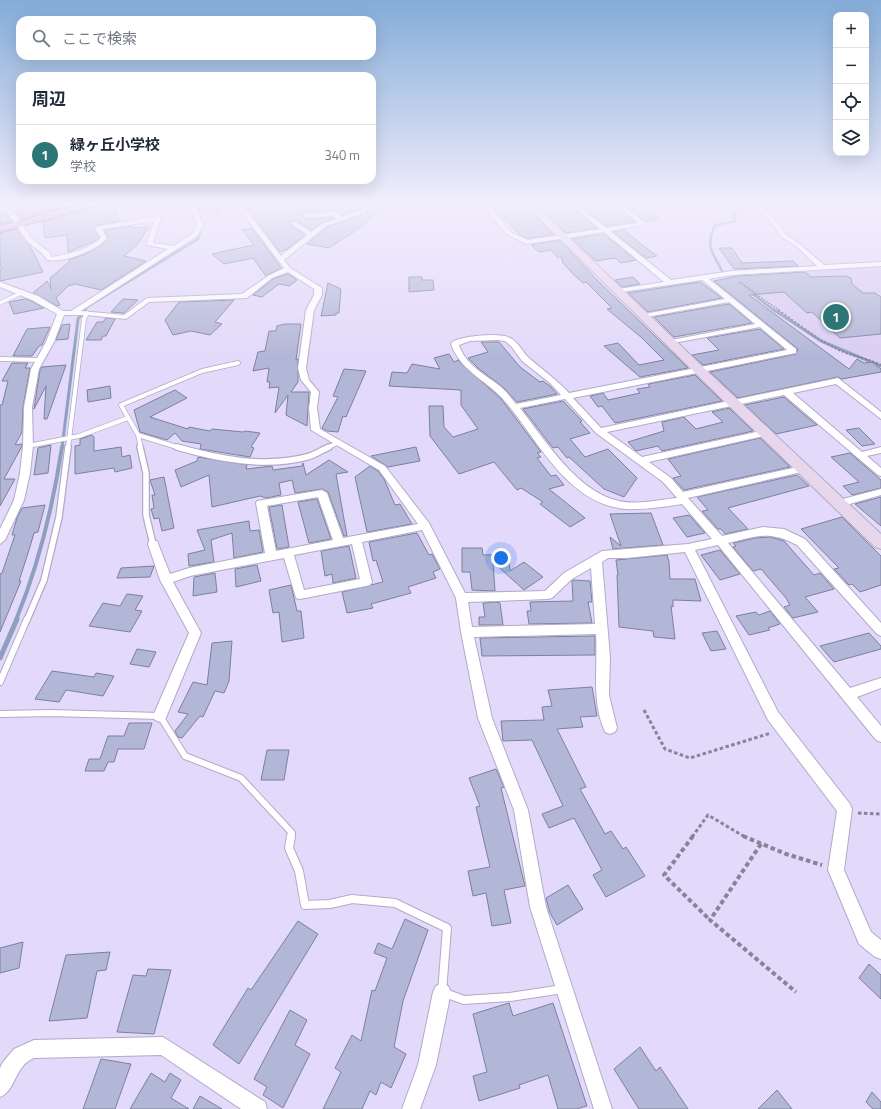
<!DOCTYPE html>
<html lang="ja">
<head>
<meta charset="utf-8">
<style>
  :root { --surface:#fff; --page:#f2f2f3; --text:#1f2937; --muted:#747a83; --line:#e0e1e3; --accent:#2c7678 }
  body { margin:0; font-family:"Titillium Web","Noto Sans JP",sans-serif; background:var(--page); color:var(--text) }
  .controls { position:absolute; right:12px; top:12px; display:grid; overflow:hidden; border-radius:8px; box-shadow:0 4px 16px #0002 }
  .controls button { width:36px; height:36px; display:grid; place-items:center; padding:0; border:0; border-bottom:1px solid var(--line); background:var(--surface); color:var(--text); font:20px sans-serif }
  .you { position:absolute; left:501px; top:558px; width:14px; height:14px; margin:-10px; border:3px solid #fff; border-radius:50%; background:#1a73e8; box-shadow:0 0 0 6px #1a73e833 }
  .badge { display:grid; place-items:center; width:26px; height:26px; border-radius:50%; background:var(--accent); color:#fff; font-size:13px; font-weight:700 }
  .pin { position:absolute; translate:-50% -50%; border:2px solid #fff; box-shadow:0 1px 4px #0006 }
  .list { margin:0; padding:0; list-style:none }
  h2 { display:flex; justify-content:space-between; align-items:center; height:52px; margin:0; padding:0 16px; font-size:17px }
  h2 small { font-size:13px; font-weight:400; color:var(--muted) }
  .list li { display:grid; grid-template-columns:26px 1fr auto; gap:12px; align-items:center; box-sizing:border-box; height:60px; padding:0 16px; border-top:1px solid var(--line) }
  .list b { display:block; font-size:15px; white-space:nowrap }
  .list p { margin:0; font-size:13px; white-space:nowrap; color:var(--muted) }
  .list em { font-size:13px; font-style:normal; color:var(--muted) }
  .icon { flex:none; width:22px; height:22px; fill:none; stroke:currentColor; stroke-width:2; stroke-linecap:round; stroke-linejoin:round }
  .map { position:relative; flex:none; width:881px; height:1109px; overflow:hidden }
  .search { position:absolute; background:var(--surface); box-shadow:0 4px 16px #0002; left:16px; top:16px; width:360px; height:44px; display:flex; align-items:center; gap:10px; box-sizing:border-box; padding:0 14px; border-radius:12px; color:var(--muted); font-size:15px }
  .panel { position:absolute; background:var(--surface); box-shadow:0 4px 16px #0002; left:16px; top:72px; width:360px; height:112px; border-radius:12px }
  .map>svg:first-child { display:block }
  .built { fill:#dacdf4 }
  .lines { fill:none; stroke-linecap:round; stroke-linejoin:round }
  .stream-far3 { stroke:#8ea0bd; stroke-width:2.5 }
  .stream-far2 { stroke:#8ea0bd; stroke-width:3 }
  .stream-far1 { stroke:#8ea0bd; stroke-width:4 }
  .stream { stroke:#8ea0bd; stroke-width:5 }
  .building { fill:#b3b7d7; stroke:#7c809e }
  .lane-far4-casing { stroke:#b3a9c8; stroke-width:4.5 }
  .lane-far3-casing { stroke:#b3a9c8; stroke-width:5.5 }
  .lane-far2-casing { stroke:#b3a9c8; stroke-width:8 }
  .lane-far1-casing { stroke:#b3a9c8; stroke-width:8 }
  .lane-casing { stroke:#b3a9c8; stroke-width:10 }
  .street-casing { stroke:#b3a9c8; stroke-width:2 }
  .secondary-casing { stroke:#b3a9c8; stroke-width:2 }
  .primary-casing { stroke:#7f588a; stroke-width:2 }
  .path-far3 { stroke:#898299; stroke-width:1.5; stroke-dasharray:2 1; stroke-linecap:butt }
  .path-far2 { stroke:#898299; stroke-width:2; stroke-dasharray:2.5 1.5; stroke-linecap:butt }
  .path-far1 { stroke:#898299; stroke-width:3; stroke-dasharray:3.5 2.5; stroke-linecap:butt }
  .path { stroke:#898299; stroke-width:4; stroke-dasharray:4.5 3; stroke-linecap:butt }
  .lane-far4 { stroke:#fff; stroke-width:3.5 }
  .lane-far3 { stroke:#fff; stroke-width:4 }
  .lane-far2 { stroke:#fff; stroke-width:5.5 }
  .lane-far1 { stroke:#fff; stroke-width:6 }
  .lane { stroke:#fff; stroke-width:8 }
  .street { fill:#fff; fill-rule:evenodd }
  .secondary { fill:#e8d6ec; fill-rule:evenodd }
  .primary { fill:#d1aed8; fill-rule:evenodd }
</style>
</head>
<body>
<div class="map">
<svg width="881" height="1109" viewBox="0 0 881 1109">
  <rect width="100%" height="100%" fill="#e3d9fa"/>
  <path class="built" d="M857,267L881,268V364L868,357L847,352L822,340L734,277Z"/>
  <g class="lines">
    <path class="stream-far3" d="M722,271C712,251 705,247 715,225L736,221L733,218L736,213L745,209L736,202
      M750,292L775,311
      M84,311L87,307L198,239L202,225L197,202"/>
    <path class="stream-far2" d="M774,310L821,341L881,366
      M62,448L78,319L85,310"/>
    <path class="stream-far1" d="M16,620C39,564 53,506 62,447"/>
    <path class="stream" d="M0,658L17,619"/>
  </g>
  <path class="building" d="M14,202H83L21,219L15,211L17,210Z
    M104,202H105V206L113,205L119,221L95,226L94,229L99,238L95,241L68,252L67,235L45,238L43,222L101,205Z
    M251,202H297V210L318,208L319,202H359L360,208V210L342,215L335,210L303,213L302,215L306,218H334L322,223L311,230L297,221H291V225L305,235L287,249L280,252L248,209Z
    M368,202H390L355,231L329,248L307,244L327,227L365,214L369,209Z
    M522,202V203L554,235L528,238L520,235L493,207Z
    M534,202H567L597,228L566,233Z
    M576,202H612L635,222L606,226Z
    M621,202H636L659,219L645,222Z
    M212,203L220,212L206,215L199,204Z
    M5,213L12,221L0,224V214Z
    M133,226L134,228L149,227L137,245L124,256L146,261L101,290L75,284L68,286L56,298L60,305L57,306L33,293L47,281L51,289L50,278L69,262V260L88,253L103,244L108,238L104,230Z
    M252,228L281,268L266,276L253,258L224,264L212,254L254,245L242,230Z
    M17,229L29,244L43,272L0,281V270L2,269L0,265V233Z
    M624,230L640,243L657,256L646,258L613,232Z
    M604,234L636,260L621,263L615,258L596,261L572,239Z
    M560,240L596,279L688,368L640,377L604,346L618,343L639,365L664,360L642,338L607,309L612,308L586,282L583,283L573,274L563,263L561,256L558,258L551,250L539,252L531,245Z
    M719,248H732L742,263L793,261L798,266L734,269Z
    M805,272L811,277L846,276L851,278L852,284L863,293H875L881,297V334L840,338L812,312L807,313L784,292L749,295L849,369L857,359L864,363L872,362L881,369V372L842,379L838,377L738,398L710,372L796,354L798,349L714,281L738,276Z
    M288,274L297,280L289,286L279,284L262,297L253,295L273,279Z
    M409,277H422V280H433L434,290L409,292Z
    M633,277L640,284L622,287L615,280Z
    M700,282L722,298L648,312L628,293Z
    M328,283L341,289L339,313H336V315L321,316Z
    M25,299L31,301L44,308L14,314L9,302Z
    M123,299L138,300L124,313L111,312Z
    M234,300L215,322L222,324L210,335L191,331L173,335L165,320L179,302Z
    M729,304L752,323L674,337L654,317Z
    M106,318L115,319L106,336H103L101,340H86L97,322H103Z
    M70,324L68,339L56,340L62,325Z
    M285,324H301L296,360L298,359V382L291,392H309L307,426L286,415L288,395L275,413L279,387L269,388L270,382H267L269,368L253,371L258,352L265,351L269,331H276L277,326Z
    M50,327L42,345L39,346L32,356H13L27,329Z
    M760,329L784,349L703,365L692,355L719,350L707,338Z
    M481,342H499L520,367L540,382L543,381L550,386L557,394L517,402L504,388L478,368L468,358L488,352Z
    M449,354L454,362L458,360L501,399L541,452L537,453L541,457L537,458L551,476L556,475L564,485L549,489L585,518L570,527L540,504L543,502L521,488L517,490L494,462L459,474L430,436L429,406H443L444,427L453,437L478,429L461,405V390L389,386L392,372L407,373L412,364L440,369L434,358Z
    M12,363H28L25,368H30L23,407L22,432L15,445L22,444V446L4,479H15L0,506V405H2L8,381H2Z
    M66,365L47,419H44L46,386L34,409L40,370L42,367Z
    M344,369L366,371L346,417L343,416L338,432L327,431L322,428L338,397L333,396Z
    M695,375L722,401L615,423L602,406L598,407L590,396L603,393L608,400L640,393L637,389L650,387L648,384Z
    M110,386L111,398L88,402L87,390Z
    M175,390L187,398L150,417L188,429L189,427L210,431L212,429L243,432L245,431L260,433L251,447L254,448L250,457L200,449L201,444L182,441L175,433L167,440L140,432L134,410Z
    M784,397L801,412L817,425L776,434L745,405Z
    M563,401L582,421L580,422L590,433L570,439L585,457L608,449L637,478L624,497L604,489L569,457L567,458L558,447L553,448L523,409Z
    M729,408L753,431L662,451L658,446L636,451L628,442L664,431L662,422L684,417L696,429L723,422L712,412Z
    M859,428L875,444L862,446L846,430Z
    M92,435L94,437V451L121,447L122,457L130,455L132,468L115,472L114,468L75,474V446L80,445V439Z
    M760,438L790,467L684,490L673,478L681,476L668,459Z
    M51,445L48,473L34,475L38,448Z
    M416,447L420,461L388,467L371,456Z
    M850,453L881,480V488L852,495L843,486L859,482L831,457Z
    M198,457L247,465L246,469L272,466L273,470L302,466L303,463L306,475L329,460L348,472L336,474L347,536H344L328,492L322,489L295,493L292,480L279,483L281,495L266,498L260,496L212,507L209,475L181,487L175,470L197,461Z
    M370,466L378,471L384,479L395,505L400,504L412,524L367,532L355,477Z
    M797,475L809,486L728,508L748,529L725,534L721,529H718L702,511L708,510L697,497Z
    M164,477L174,528L162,531L159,518L154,519L151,509L154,508L152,495H155L150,480Z
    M881,497V526L855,504Z
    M317,499L331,539L309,543L298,502Z
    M45,505L38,532L34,533L29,550L19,581H21L0,632V574L2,573L15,535H12L17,518L22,508Z
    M282,505L289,547L277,549L269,507Z
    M651,513L663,545L613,549L610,537L621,546L610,514Z
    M689,515L705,533L687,537L673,518Z
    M842,517L881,556V585L860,592L852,584L849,585L834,569L839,568L801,529Z
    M249,521L250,531L259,530L263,552L234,558L232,533L211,540L214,562L189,566L188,554L205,550L197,530Z
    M417,533L429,555L432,554L440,569L433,572L436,578L408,587L411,593L371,604L373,608L347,613L342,592L383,582L376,560L373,561L369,542Z
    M770,537L784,541L814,575L820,573L834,589L805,597L818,612L793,618L784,607L790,605L786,598L761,569L753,571L733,547L736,546L733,543L755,538Z
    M349,546L356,578L333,583L332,574L325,576L321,551Z
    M462,548H482L483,555L508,554L510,571L524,562L543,577L524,590L493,562L495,591L472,590L470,572H462Z
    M720,550L740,574L720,580L701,555Z
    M667,555L669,562L670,579H695L701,601L673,600V607L671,606L675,639L654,637L653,631L619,627L617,575H618L616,560Z
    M257,565L261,581L236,587L235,569Z
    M154,566L150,577L117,578L121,568Z
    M215,573L217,592L193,596L194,577Z
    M574,580L590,581L592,602H588L592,623L529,624L527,611H531L530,602L573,601L572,581Z
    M291,585L297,611H301L304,638L282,642L279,612L273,613L269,590Z
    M127,594L143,596L135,610L142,611L130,632L89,626L103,603L120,606Z
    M496,602L500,603L503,625H479V617H485L483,603Z
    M770,611L780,624L768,628L770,630L749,635L736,616L756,612L759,615Z
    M717,631L726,649L711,651L702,633Z
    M869,633L881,646V649L834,662L820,646Z
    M595,636V655L482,656L480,638Z
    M232,641L229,681L224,693L215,691L203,717L200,716L182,738L178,737L175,731L188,714L178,712L193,682L207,685L212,643Z
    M137,649L156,652L149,667L130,664Z
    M52,671L94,677L96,673L114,676L103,696L66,690L59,702L35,699Z
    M592,687L597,716L580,717L583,727L557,729L586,787L580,789L605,834L611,831L623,849L626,847L645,876L606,897L593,875L602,870L574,818L549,828L542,814L563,806L532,740L503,741L501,721L544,720L542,707L552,706L548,690Z
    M129,723H152L144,749H118L114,762H108L104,771H85L89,759H100L108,736H124Z
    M267,750H289L284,780H261Z
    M496,769L504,787L501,788L525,886L504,890L511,923L492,926L486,893L473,896L468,871L490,867L476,807L480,806L469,778Z
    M568,885L583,909L557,925L550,913L546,898Z
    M405,919L428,930L403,1001L394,1047L406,1054L391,1088L381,1082L376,1095L370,1091L362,1109H323L341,1072L335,1068L352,1035L361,1041L372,990L375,991L387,958L374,953L378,943L392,949Z
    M298,921L318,934L239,1064L213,1045L248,988L251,990Z
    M23,942L19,968L0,973V948Z
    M110,952L106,970L97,971L87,1018L49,1021L66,955Z
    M869,964L881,975V999L859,978Z
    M148,969L171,970L154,1034L117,1032L133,975L146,976Z
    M509,1003L513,1016L553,1003L587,1106L576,1109H558L548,1075L519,1085L520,1088L479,1101L473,1076L487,1072L473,1014Z
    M290,1010L307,1020L295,1045L310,1054L283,1108L263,1095L267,1087L254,1079Z
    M640,1047L656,1071L660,1067L688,1109H639L614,1069Z
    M101,1059L131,1064L115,1109H83Z
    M151,1073L165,1082L170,1073L181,1080L171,1098L189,1109H130Z
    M777,1090L792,1109H758Z
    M872,1092L881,1102V1109H873L866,1102Z
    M200,1096L222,1109H193Z"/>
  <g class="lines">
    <defs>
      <path id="lane-far4" d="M0,303L21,293"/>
      <path id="lane-far3" d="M0,359L40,360
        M138,435L180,448
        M28,446L79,436L128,418
        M68,448L84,319L87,313
        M141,448L138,435L121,405L202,371L238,363
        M327,448L337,443"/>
      <path id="lane-far2" d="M140,447L146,473V515L153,544
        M177,447C219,459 264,468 307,457C315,455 322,450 329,447
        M27,620L44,580L59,517L68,447"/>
      <path id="lane-far1" d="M0,682L27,619
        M0,714L51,713L160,716L185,756L241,778L292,833L291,837"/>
      <path id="lane" d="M291,836L289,848L299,871L305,905L330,904L352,899L395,903L447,928L442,992L464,1000L510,997L563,989"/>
      <path id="street" d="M0,202H5L4,203L15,213L32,239L49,252L52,257C69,254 87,250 101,238L95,228L96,227L158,216L161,218L153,243L174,246L192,234L197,226L189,202H195L203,226L197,236L81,311L124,315L147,298L242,294L268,276L284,268L234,202H240L281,256L307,235L292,224V222H296L311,232L322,224L337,219L334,216L306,217L303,215L304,214L335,212L342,217L361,211L362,208L360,202H366L368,208L365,213L326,226L284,260L290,268L322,288V295L314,310L306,368L309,380L319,392L317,408L320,429L385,466L429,523L465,593L545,591L564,573L602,551L688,544L712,539L682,504C663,507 644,510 625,509C565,503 537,437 502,398C484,379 460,370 451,344L452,342C462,336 500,332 510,338C519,342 522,352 529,358C543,370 557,380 569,393L787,350L760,327L668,344L667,342L671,340L755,324L729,302L641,318L640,316L644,314L725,299L702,280L615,293V289H618L664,282L604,232L527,244L508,235L482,206V204L509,202L488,206L512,233L528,240L600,229L568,202H574L606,228L638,223L613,202H619L646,224L610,231L671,280L732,271L817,266L796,246L780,236L775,227L760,212L754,202H760L765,210L779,224L785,234L800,244L824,265L881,262V266L732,275L709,279L796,349V353L573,398L601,428L838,378L881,412V419L836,384L793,393L862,452L881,447V453L867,456L881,468V476L878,475L784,395L607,432L642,457L765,430L768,431V435L649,462L671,478L683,492L802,466L807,469L802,472L688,498L722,536L763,527L784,529L805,539L881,623V636L877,634L797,545C769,530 757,536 728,543L850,688L881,678V688L857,697L881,726V742L876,740L718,545L695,550L778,712L850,804L852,809L844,870L871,932L881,940V959L875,957L859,944L828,870L837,811L768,720L685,552L627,558H608L602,562L610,657L609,695L617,728L615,732L610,734L605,732C591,701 598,667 596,634L474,637L492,718L528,810L546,907L612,1109H594L530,907L514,810L478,718L461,632L456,598L422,530L362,542L372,582L370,585L366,586L300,599L296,598L284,558L190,576L173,582L201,633L165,720L160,722L155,720L153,716L189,633L160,580L148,544L149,541H157L170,574L189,568L265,553L256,503L257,501L322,490L327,493L343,538L418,524L379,470L311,430L309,408L311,392L301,380L298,368L306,310L314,295V289L288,272L272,278L247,298L149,302L126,319L86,315H64L54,342L39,369L32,407L33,446L30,473L24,500L5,540L0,544V529L14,500L20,473L23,446L24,407L31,369L46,342L57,314L32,300L0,287V282L38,296L63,311H71L168,249L146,245L154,221L102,229L107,238C96,251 63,263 47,260C42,251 34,248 27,241C17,228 13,217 0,206ZM497,340L505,341L511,346L522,361L550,383L561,395L516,404C511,398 507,392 501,387C485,374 466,366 459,345L470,341ZM565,399L596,433L663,482L677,498C658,500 637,505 619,501C577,492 545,440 520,408ZM318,497L333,540L276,551L267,506ZM352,544L360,579L304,590L294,555ZM591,568L595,624L472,627L468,602L548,599L552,598L572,579Z
        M881,489V495L839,507L834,503L835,501Z
        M442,983L448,986L451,992L436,1065L420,1109H402L418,1065L433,992L436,986Z
        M163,1037L265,1102L267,1109H241L161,1055L34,1058C14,1066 16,1091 0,1097V1068L3,1062L14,1049L34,1040Z"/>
      <path id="secondary" d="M523,202H532L703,367L881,534V549L875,547L695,373Z"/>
      <path id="primary" d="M88,202H103L101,204L0,232V226Z"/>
    </defs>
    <use href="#lane-far4" class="lane-far4-casing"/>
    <use href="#lane-far3" class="lane-far3-casing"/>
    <use href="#lane-far2" class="lane-far2-casing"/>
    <use href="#lane-far1" class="lane-far1-casing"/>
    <use href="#lane" class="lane-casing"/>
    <use href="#street" class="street-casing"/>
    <use href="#secondary" class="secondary-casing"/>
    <use href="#primary" class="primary-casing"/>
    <path class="path-far3" d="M739,282L780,311"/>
    <path class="path-far2" d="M778,310C800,325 821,343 846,353C858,357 869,359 881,365"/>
    <path class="path-far1" d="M644,710L665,749L690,758L771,733
      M858,813L881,814
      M692,837L708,815L745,837"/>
    <path class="path" d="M693,836L664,875L710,920
      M743,836L786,854L822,865
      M761,844L710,920L796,992"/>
    <use href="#lane-far4" class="lane-far4"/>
    <use href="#lane-far3" class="lane-far3"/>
    <use href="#lane-far2" class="lane-far2"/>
    <use href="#lane-far1" class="lane-far1"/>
    <use href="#lane" class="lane"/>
    <use href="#street" class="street"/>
    <use href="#secondary" class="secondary"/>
    <use href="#primary" class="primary"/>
  </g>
  <linearGradient id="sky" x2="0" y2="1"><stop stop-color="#84acd7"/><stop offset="0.57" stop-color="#f2eefd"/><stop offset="1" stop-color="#f2eefd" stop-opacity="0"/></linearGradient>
  <rect width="881" height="357" fill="url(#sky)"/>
</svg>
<div class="controls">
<button>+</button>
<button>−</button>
<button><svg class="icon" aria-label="locate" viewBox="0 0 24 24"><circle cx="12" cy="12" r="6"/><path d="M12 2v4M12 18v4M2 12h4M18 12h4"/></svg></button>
<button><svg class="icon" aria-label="layers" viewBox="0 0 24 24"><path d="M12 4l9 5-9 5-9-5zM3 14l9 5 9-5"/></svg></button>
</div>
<div class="you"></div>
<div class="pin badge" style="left:836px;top:317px">1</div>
<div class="search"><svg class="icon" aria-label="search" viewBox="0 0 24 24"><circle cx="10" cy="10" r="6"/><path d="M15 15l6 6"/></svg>ここで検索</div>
<section class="panel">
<h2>周辺<small></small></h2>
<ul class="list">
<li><span class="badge">1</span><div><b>緑ヶ丘小学校</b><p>学校</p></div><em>340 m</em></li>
</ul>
</section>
</div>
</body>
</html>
